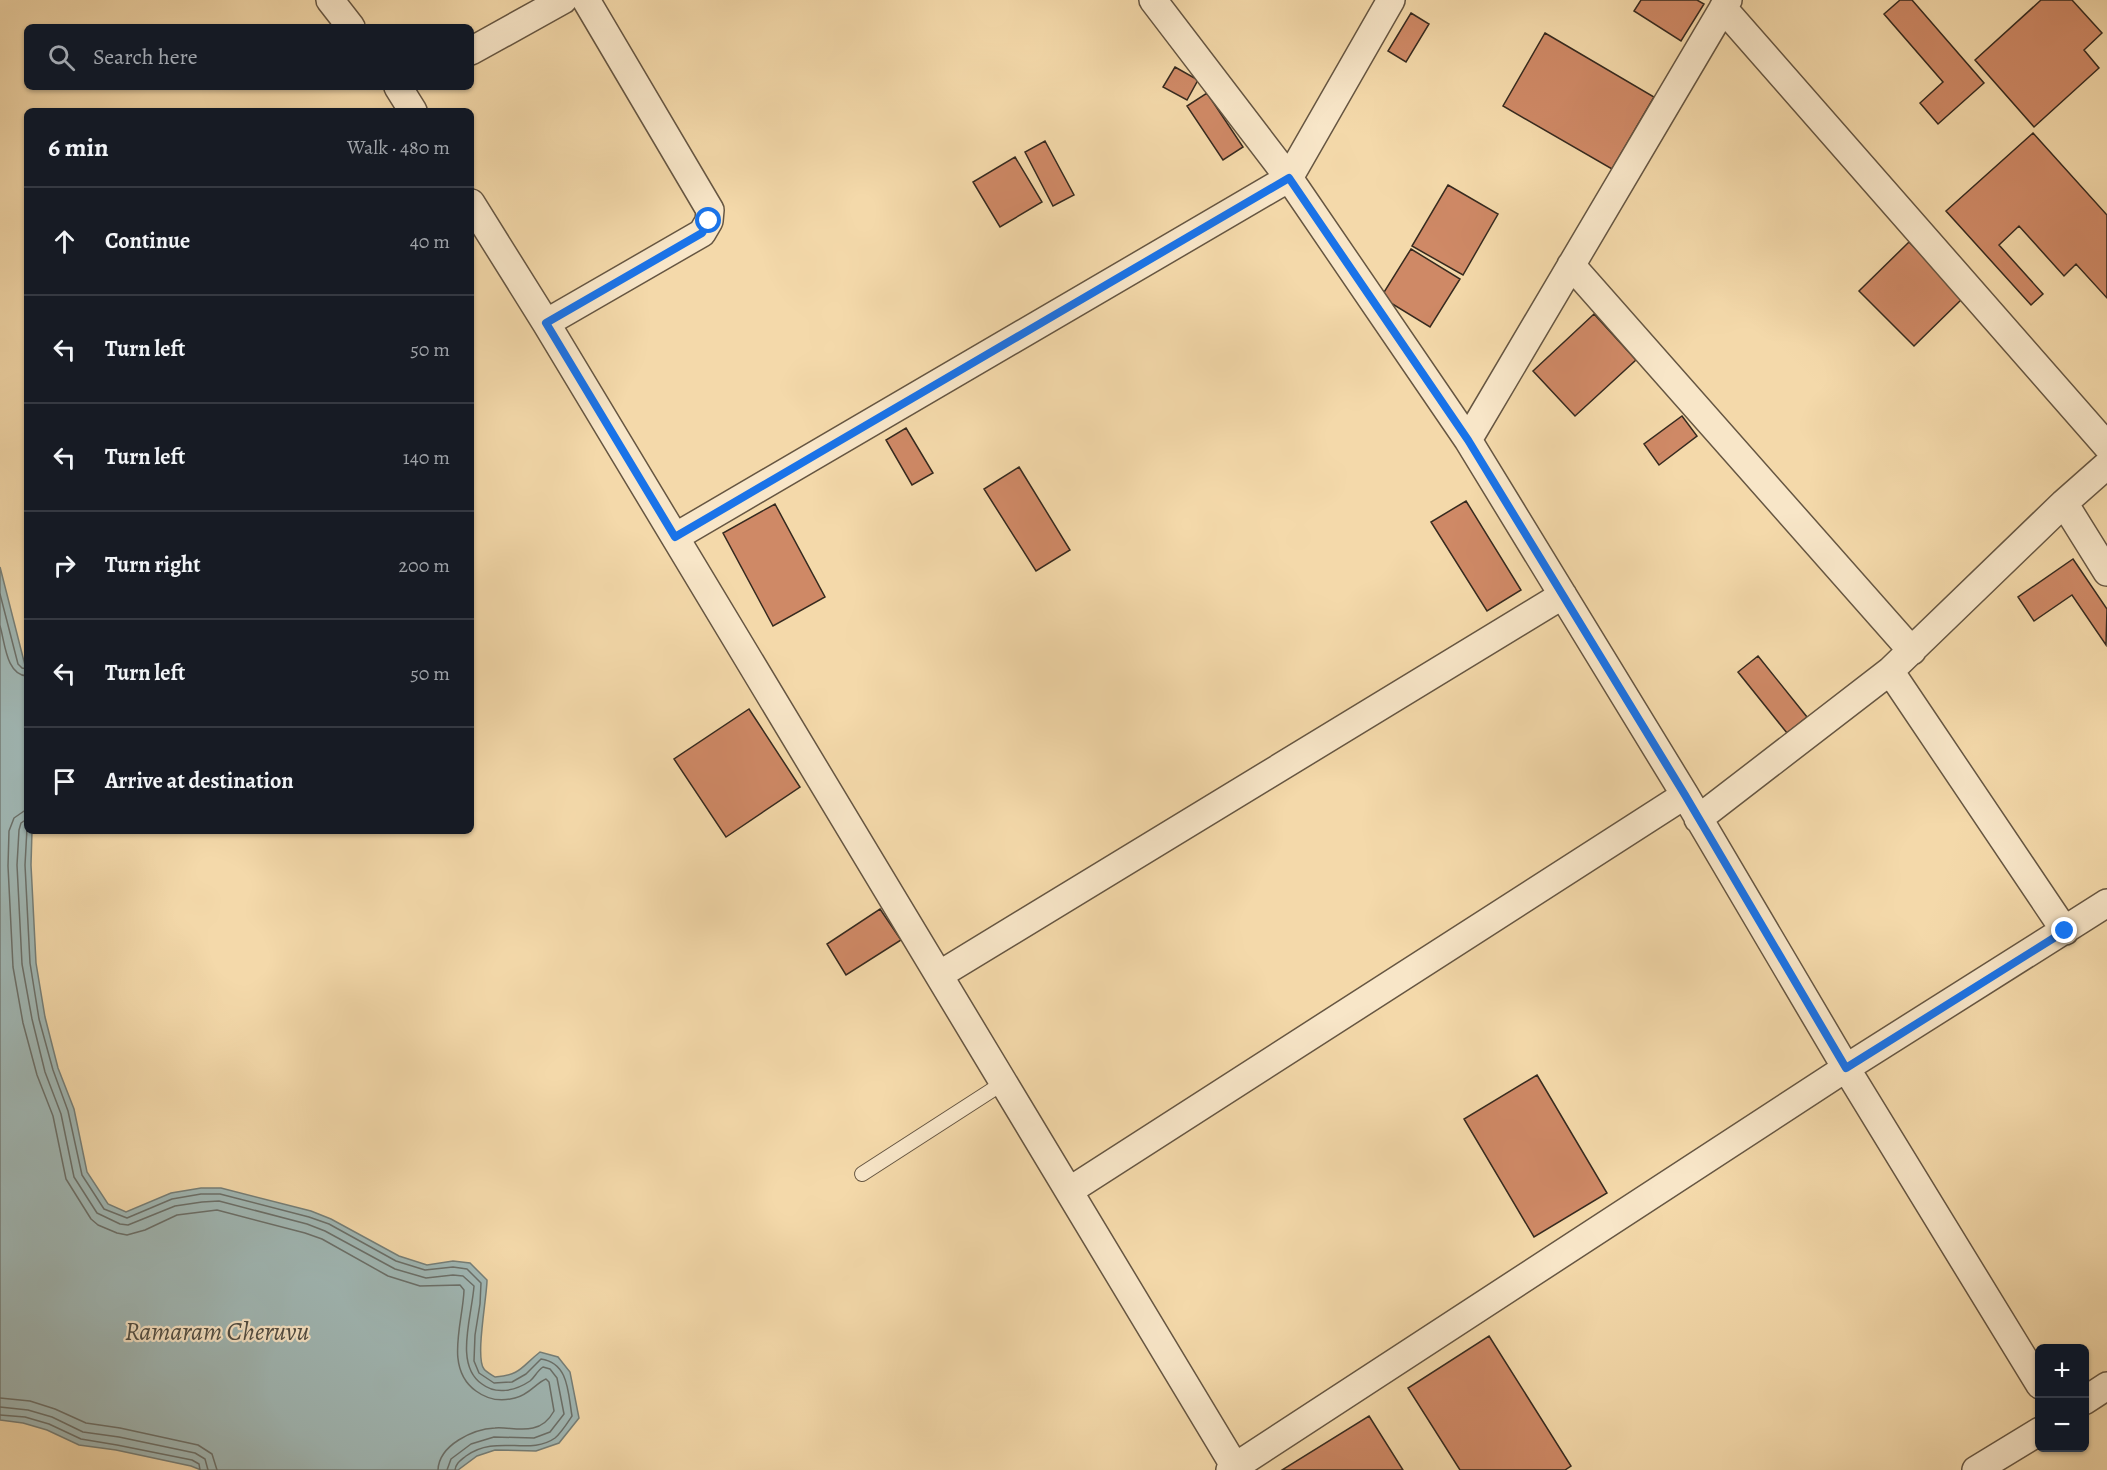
<!DOCTYPE html>
<html lang="en">
<head>
<meta charset="utf-8">
<style>
  :root { --surface:#171b24; --page:#242831; --text:#f1f3f6; --muted:#9ea1a6; --line:#363941 }
  body { margin:0; font-family:Alegreya,serif; background:var(--page); color:var(--text) }
  .controls { position:absolute; right:18px; bottom:18px; display:grid; overflow:hidden; border-radius:9px; box-shadow:0 2px 4px #0004 }
  .controls button { width:54px; height:54px; display:grid; place-items:center; padding:0; border:0; border-bottom:2px solid var(--line); background:var(--surface); color:var(--text); font:30px sans-serif }
  .stop { position:absolute; width:18px; height:18px; margin:-14px; border:4px solid #1a73e8; border-radius:50%; background:#fff }
  .stop.end { background:#1a73e8; border-color:#fff; box-shadow:0 2px 6px #0008 }
  .list { margin:0; padding:0; list-style:none }
  h2 { display:flex; justify-content:space-between; align-items:center; height:78px; margin:0; padding:0 24px; font-size:26px }
  h2 small { font-size:20px; font-weight:400; color:var(--muted) }
  .list li { display:grid; grid-template-columns:39px 1fr auto; gap:18px; align-items:center; box-sizing:border-box; height:108px; padding:0 24px; border-top:2px solid var(--line) }
  .list b { display:block; font-size:22px; white-space:nowrap }
  .list em { font-size:20px; font-style:normal; color:var(--muted) }
  .icon { flex:none; width:33px; height:33px; fill:none; stroke:currentColor; stroke-width:2; stroke-linecap:round; stroke-linejoin:round }
  .map { position:relative; flex:none; width:2107px; height:1470px; overflow:hidden }
  .search { position:absolute; background:var(--surface); box-shadow:0 2px 4px #0004; left:24px; top:24px; width:450px; height:66px; display:flex; align-items:center; gap:15px; box-sizing:border-box; padding:0 21px; border-radius:9px; color:var(--muted); font-size:22px }
  .panel { position:absolute; background:var(--surface); box-shadow:0 2px 4px #0004; left:24px; top:108px; width:450px; height:726px; border-radius:9px }
  .map>svg:first-child { display:block }
  .water { fill:#a0b7b4; stroke:#767f78; stroke-width:1.5 }
  .lines { fill:none; stroke-linecap:round; stroke-linejoin:round }
  .shore { stroke:#6b706a; stroke-width:1.5 }
  .building { fill:#cf8966; stroke:#362a1f; stroke-width:1.5 }
  .lane-casing { stroke:#665642; stroke-width:16 }
  .street-casing { stroke:#665642; stroke-width:30 }
  .lane { stroke:#f8e6c8; stroke-width:14 }
  .street { stroke:#f8e6c8; stroke-width:27 }
  .route { stroke:#1a73e8; stroke-width:8 }
  .labels { text-anchor:middle; stroke-width:4.5; stroke-linejoin:round; paint-order:stroke }
  .water-label { font-size:26px; font-style:italic; fill:#504d44; stroke:#f8e6c8 }
</style>
</head>
<body>
<div class="map">
<svg width="2107" height="1470" viewBox="0 0 2107 1470">
  <rect width="100%" height="100%" fill="#f4d9aa"/>
  <filter id="stains"><feTurbulence type="fractalNoise" baseFrequency=".00333" numOctaves="4"/><feColorMatrix values="0 0 0 0 .2 0 0 0 0 .09 0 0 0 0 .02 0 0 0 .5 -.17"/></filter>
  <radialGradient id="worn" r=".72"><stop offset=".6" stop-color="#630" stop-opacity="0"/><stop offset="1" stop-color="#630" stop-opacity=".3"/></radialGradient>
  <path class="water" d="M0,567L27,673V831H32L31,865L36,963L45,1017L58,1068L74,1109L87,1172L108,1204L126,1212L171,1193L201,1188H221L311,1211L331,1219L399,1256L427,1265L453,1261L470,1263L487,1280C487,1297 475,1358 484,1369C486,1372 492,1375 495,1377C521,1375 521,1367 540,1352L558,1357L570,1372L579,1418L559,1443L536,1451L495,1450L477,1456L458,1470H201L191,1466L116,1450L79,1445L47,1430L23,1423L0,1420Z"/>
  <g class="lines">
    <path class="shore" d="M0,594L18,664L22,668L27,669
      M0,626C5,642 6,675 27,676
      M27,809L14,818L9,831L8,866L13,967L23,1023L37,1075L53,1116L66,1179L91,1219L98,1225L117,1233L127,1235L145,1230L177,1215L217,1210L305,1233L322,1239L388,1276L420,1286L460,1285L464,1290C463,1323 444,1368 476,1391C488,1400 500,1402 515,1398C529,1395 536,1383 546,1379L549,1382L554,1411C549,1420 543,1426 533,1428C521,1431 507,1427 495,1428C473,1429 439,1445 438,1470
      M27,819L21,823L19,830L17,865L22,964L32,1019L45,1072L61,1114L74,1177L97,1213L120,1224L128,1225L175,1206L202,1202L219,1201L307,1224L325,1231L395,1269L426,1278L453,1275L463,1276L474,1286C472,1316 454,1365 482,1384C496,1395 515,1391 530,1381C535,1377 537,1371 543,1367L550,1369L557,1378L564,1414L550,1432L534,1438L494,1437L471,1444L451,1459L447,1470
      M27,828L25,865L30,963L39,1019L53,1070L68,1111L82,1175L104,1209L127,1218L172,1199L201,1194H220L309,1217L329,1224L396,1261L425,1270L453,1267L467,1269L481,1283L480,1304L475,1335L474,1361L479,1373L494,1383L512,1382L526,1374L541,1359C569,1363 568,1393 572,1416C568,1422 561,1433 555,1438C530,1456 496,1434 466,1456C460,1461 456,1463 455,1470
      M0,1398L30,1401L55,1409L86,1423L120,1428L198,1445L212,1454L217,1470
      M0,1407L28,1410L52,1417L83,1432L119,1437L195,1453L205,1459L208,1470
      M0,1415L25,1417L49,1424L81,1439L117,1445L192,1460L199,1464L200,1470"/>
  </g>
  <path class="building" d="M1641,0H1697L1704,4L1681,41L1634,11Z
    M1900,0H1912L1984,83L1938,124L1920,103L1943,82L1884,14Z
    M2041,0H2072L2102,33L2084,50L2099,68L2034,127L1975,60Z
    M1411,13L1429,24L1406,62L1388,51Z
    M1545,33L1654,97L1612,169L1503,106Z
    M1175,67L1198,80L1187,100L1163,87Z
    M1207,93L1243,147L1223,160L1187,106Z
    M2033,133L2107,215V298L2076,264L2064,276L2019,226L1999,245L2043,294L2031,305L1946,211Z
    M1045,141L1074,195L1053,206L1025,152Z
    M1015,157L1042,202L1000,227L973,182Z
    M1448,185L1498,214L1463,275L1412,246Z
    M1909,242L1963,298L1914,346L1859,291Z
    M1411,249L1460,279L1430,327L1381,297Z
    M1594,314L1636,360L1575,416L1533,371Z
    M1682,416L1697,436L1659,465L1644,444Z
    M906,428L933,473L912,485L886,440Z
    M1019,467L1070,550L1036,571L984,489Z
    M1466,501L1521,590L1487,611L1431,522Z
    M775,504L825,597L773,626L723,533Z
    M2073,559L2107,609L2106,645L2072,595L2034,621L2018,597Z
    M1758,656L1807,717L1787,733L1738,672Z
    M749,709L800,787L726,837L674,759Z
    M880,909L901,940L846,975L827,944Z
    M1537,1075L1607,1193L1534,1237L1464,1119Z
    M1489,1336L1571,1466L1565,1470H1460L1408,1388Z
    M1369,1416L1403,1470H1282Z"/>
  <g class="lines">
    <defs>
      <path id="lane" d="M862,1174L1003,1083"/>
      <path id="street" d="M330,0L351,27
        M1153,0L1289,178L1468,440L1685,795L1846,1068L2040,1385
        M1723,8L2107,446
        M471,51L563,0
        M398,87L413,111
        M471,203L546,323L1235,1467
        M1571,265L1912,651
        M546,323L702,233L709,221L710,210L586,0
        M1468,440L1728,0
        M2064,503L2107,572
        M675,537L1289,178L1391,0
        M1890,671L2065,931
        M1698,819L1890,671L2064,503L2107,465
        M939,975L1563,595
        M1069,1191L1685,795
        M2084,1401L2107,1386
        M1230,1470L1846,1068L2107,903
        M1976,1470L2040,1431"/>
    </defs>
    <use href="#lane" class="lane-casing"/>
    <use href="#street" class="street-casing"/>
    <use href="#lane" class="lane"/>
    <use href="#street" class="street"/>
  </g>
  <g class="lines">
    <path class="route" d="M709,221L702,233L546,323L675,537L1289,178L1468,440L1685,795L1846,1068L2065,931"/>
  </g>
  <g class="labels">
    <g class="water-label">
      <text x="217" y="1340">Ramaram Cheruvu</text>
    </g>
  </g>
  <rect width="100%" height="100%" filter="url(#stains)"/>
  <rect width="100%" height="100%" fill="url(#worn)"/>
</svg>
<div class="controls">
<button>+</button>
<button>−</button>
</div>
<div class="stop" style="left:709px;top:221px"></div>
<div class="stop end" style="left:2065px;top:931px"></div>
<div class="search"><svg class="icon" aria-label="search" viewBox="0 0 24 24"><circle cx="10" cy="10" r="6"/><path d="M15 15l6 6"/></svg>Search here</div>
<section class="panel">
<h2>6 min<small>Walk · 480 m</small></h2>
<ul class="list">
<li><svg class="icon" aria-label="ahead" viewBox="0 0 24 24"><path d="M12 20V5M6 11l6-6 6 6"/></svg><div><b>Continue</b></div><em>40 m</em></li>
<li><svg class="icon" aria-label="left" viewBox="0 0 24 24"><path d="M17 20v-9H6M10 6l-5 5 5 5"/></svg><div><b>Turn left</b></div><em>50 m</em></li>
<li><svg class="icon" aria-label="left" viewBox="0 0 24 24"><path d="M17 20v-9H6M10 6l-5 5 5 5"/></svg><div><b>Turn left</b></div><em>140 m</em></li>
<li><svg class="icon" aria-label="right" viewBox="0 0 24 24"><path d="M7 20v-9h11M14 6l5 5-5 5"/></svg><div><b>Turn right</b></div><em>200 m</em></li>
<li><svg class="icon" aria-label="left" viewBox="0 0 24 24"><path d="M17 20v-9H6M10 6l-5 5 5 5"/></svg><div><b>Turn left</b></div><em>50 m</em></li>
<li><svg class="icon" aria-label="arrive" viewBox="0 0 24 24"><path d="M6 21V4h12l-3 4 3 4H6"/></svg><div><b>Arrive at destination</b></div></li>
</ul>
</section>
</div>
</body>
</html>
